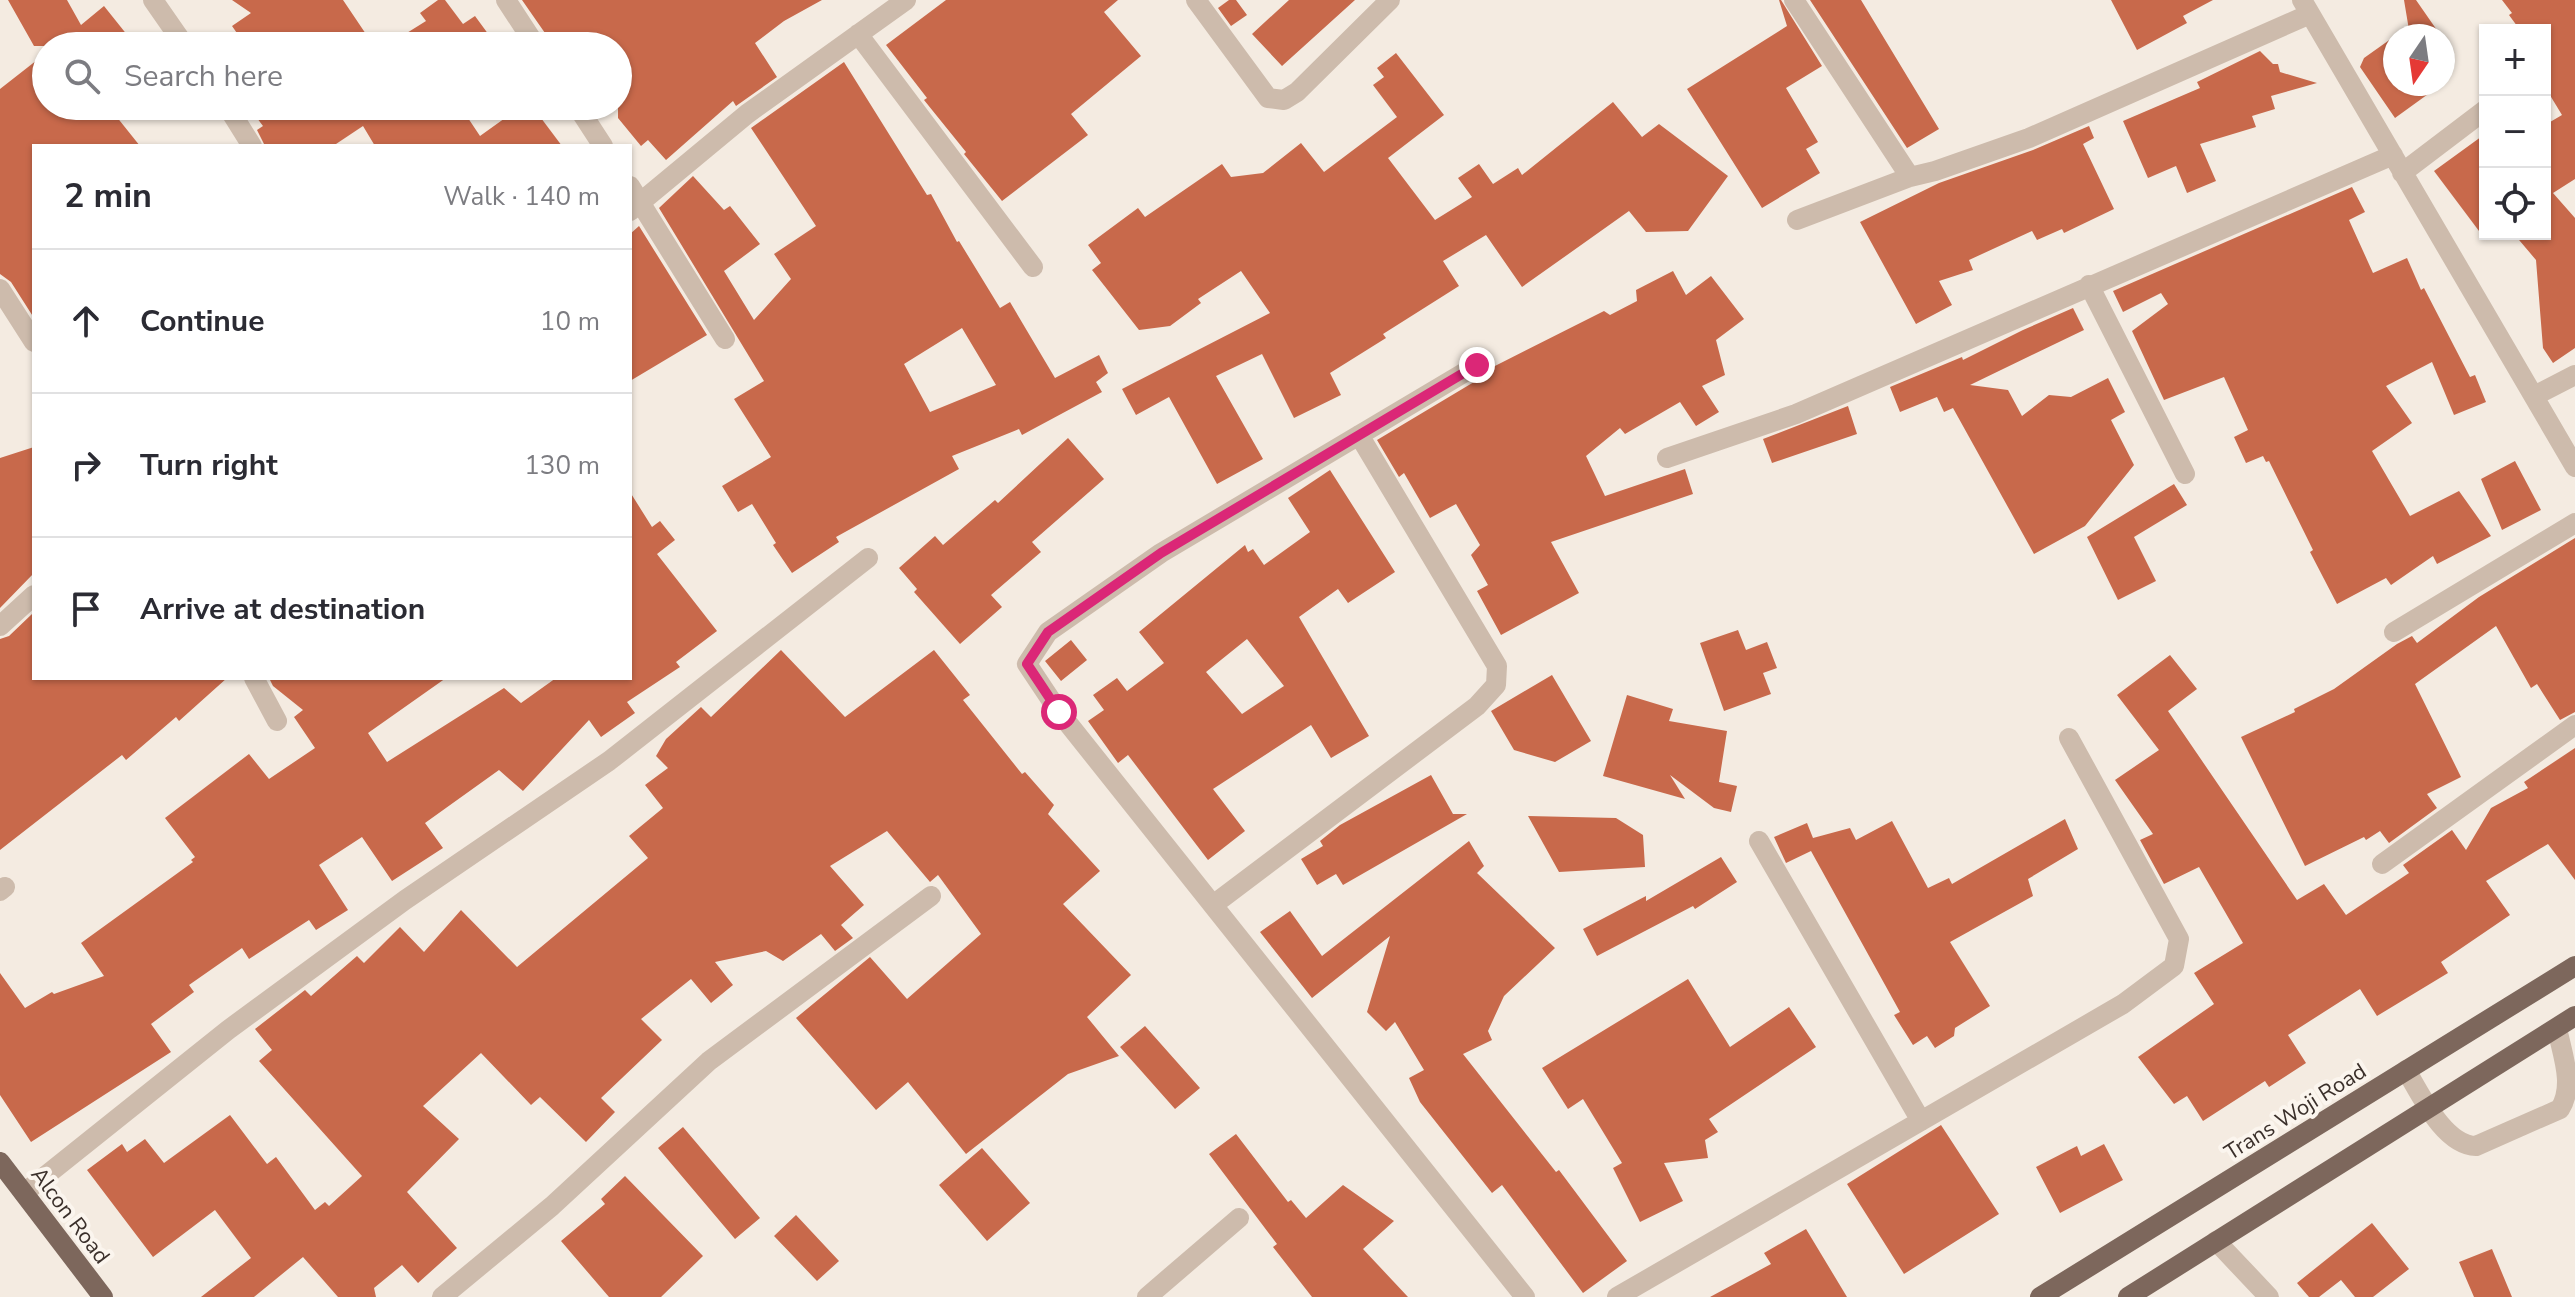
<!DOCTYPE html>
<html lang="en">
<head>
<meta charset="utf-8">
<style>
  :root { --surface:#fff; --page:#f7f7f7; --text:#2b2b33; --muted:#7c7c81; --line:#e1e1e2 }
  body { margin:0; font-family:"Nunito Sans",sans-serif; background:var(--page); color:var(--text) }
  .controls { position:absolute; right:24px; top:24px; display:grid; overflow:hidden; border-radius:0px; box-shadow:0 2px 6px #0004 }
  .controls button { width:72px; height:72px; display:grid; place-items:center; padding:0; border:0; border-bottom:2px solid var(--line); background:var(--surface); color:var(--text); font:40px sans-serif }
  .compass { position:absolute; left:2383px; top:24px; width:72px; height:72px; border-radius:50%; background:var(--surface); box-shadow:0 2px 6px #0004; rotate:193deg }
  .stop { position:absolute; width:24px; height:24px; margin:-18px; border:6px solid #db2777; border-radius:50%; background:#fff }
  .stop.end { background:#db2777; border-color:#fff; box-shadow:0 2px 8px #0008 }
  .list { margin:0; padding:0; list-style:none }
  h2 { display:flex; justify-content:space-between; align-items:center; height:104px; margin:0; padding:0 32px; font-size:34px }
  h2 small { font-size:26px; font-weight:400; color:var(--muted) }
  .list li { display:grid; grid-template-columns:52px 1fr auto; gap:24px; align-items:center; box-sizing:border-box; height:144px; padding:0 32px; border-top:2px solid var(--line) }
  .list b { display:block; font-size:30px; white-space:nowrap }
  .list em { font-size:26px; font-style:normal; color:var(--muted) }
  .icon { flex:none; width:44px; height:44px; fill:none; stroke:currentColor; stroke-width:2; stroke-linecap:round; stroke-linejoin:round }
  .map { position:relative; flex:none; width:2575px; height:1297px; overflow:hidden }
  .search { position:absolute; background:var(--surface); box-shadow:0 2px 6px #0004; left:32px; top:32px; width:600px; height:88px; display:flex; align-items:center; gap:20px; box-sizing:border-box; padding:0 28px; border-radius:44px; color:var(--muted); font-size:30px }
  .panel { position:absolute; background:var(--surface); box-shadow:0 2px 6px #0004; left:32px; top:144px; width:600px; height:536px; border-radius:0px }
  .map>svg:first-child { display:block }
  .building { fill:#c8694b; fill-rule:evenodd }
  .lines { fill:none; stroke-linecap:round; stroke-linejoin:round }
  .minor { stroke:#cdbbac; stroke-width:20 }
  .major { stroke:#7d675c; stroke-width:20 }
  .route { stroke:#db2777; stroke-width:10 }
  .labels { text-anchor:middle; stroke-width:8; stroke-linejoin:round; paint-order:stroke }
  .street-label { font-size:22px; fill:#3b302b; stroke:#fbf5ee }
</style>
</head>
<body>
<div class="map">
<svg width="2575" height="1297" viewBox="0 0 2575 1297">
  <rect width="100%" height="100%" fill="#f4ebe1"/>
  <path class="building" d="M8,0H67L81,25L104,6L136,46H34Z
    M232,0H343L374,46H246L232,26L251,13Z
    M438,0H445L463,24L475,16L497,46H386L426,21L420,13Z
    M522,0H822L784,21L755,43L777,77L736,106L733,101L666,160L648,140L641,146L618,118V46H554Z
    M946,0H1118L1104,12L1141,56L1071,114L1088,135L1002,201L964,154L966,152L924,100L927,98L886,45Z
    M1229,0H1236L1247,15L1231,26L1218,8Z
    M1289,0H1355L1282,66L1252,34Z
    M1779,0H1781L1822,66L1786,88L1818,142L1806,149L1820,173L1762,208L1687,89L1787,26Z
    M1810,0H1861L1939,129L1907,148Z
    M2111,0H2213L2183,16L2187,23L2137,50Z
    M2404,0H2416L2441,36H2410Z
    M2502,0H2575V179L2553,193L2575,218V348L2553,363L2543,348L2536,260L2514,234H2545V125L2562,115L2545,87V30H2520L2509,15L2512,13Z
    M2395,36V84H2442L2395,118L2360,67L2364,58Z
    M2260,51L2273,64H2278L2280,72L2317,83L2271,96L2275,109L2252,116L2256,127L2200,144L2216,181L2187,193L2176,166L2148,178L2123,121L2200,88L2197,82Z
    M46,53V106H108L140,146H34V318L11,282L0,274V89Z
    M1396,53L1444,115L1388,158L1435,220L1472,197L1458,178L1479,164L1493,184L1518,168L1522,175L1613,102L1642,137L1659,124L1728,176L1688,231L1646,232L1629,211L1522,287L1486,235L1443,261L1459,286L1383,334L1386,338L1330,373L1341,395L1294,418L1262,354L1216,376L1263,459L1217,484L1169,397L1136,415L1122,389L1270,313L1241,271L1198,299L1201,303L1170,326L1139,330L1092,270L1101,263L1088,245L1138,208L1145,217L1222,164L1231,177L1263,173L1301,143L1324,172L1397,117L1373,85L1384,77L1377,68Z
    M844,62L927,195L931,194L957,242L959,241L1000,308L1010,302L1055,378L1099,355L1108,373L1096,382L1102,392L1022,435L1019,429L952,456L959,469L836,537L839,542L792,573L773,545L776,543L752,504L738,512L722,486L771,457L734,399L764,381L659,208L693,176L724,210L730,206L760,244L724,271L754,320L791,279L774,254L816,226L751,128ZM962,328L996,385L930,412L904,364Z
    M248,106H460L480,136L522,106H532L562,146H375L363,126L333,146H265L257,130L263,126Z
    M2089,126L2094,138L2083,144L2114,209L2064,233L2062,229L2037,240L2032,231L1969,260L1973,270L1939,281L1952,305L1916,324L1860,222L1939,183L2033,150Z
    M2485,134V239L2434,171Z
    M2352,187L2365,212L2349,220L2373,273L2407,258L2421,290L2424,288L2470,377L2475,375L2486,402L2454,415L2432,362L2386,386L2412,423L2372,451L2410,516L2459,491L2491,536L2437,564L2433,556L2391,585L2386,578L2337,604L2310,552L2313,550L2269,461L2266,462L2263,456L2246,463L2234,437L2248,430L2224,377L2164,400L2132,331L2168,304L2161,293L2123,312L2113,291Z
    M639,226L707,335L630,381V234Z
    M1673,271L1686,295L1711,276L1744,319L1716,340L1725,375L1702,386L1719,412L1696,426L1680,402L1625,434L1620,428L1586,456L1605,496L1685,469L1693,494L1551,542L1579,593L1501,635L1477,591L1488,585L1471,555L1480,545L1456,504L1430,518L1404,473L1399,477L1377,440L1484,376L1490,371L1489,369L1604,311L1610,315L1637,301L1636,290Z
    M2073,308L2084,330L1970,385L2008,390L2022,416L2049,395L2071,397L2108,378L2125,412L2111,420L2134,465L2085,526L2034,554L1953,408L1944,412L1937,397L1900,412L1890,387L1962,357L1963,360L2023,330Z
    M1848,406L1857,434L1772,463L1763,439Z
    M1068,438L1104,479L1032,542L1041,552L991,595L1002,607L960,644L914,592L917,589L899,568L935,536L943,545L995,500L998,503Z
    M34,447V573L0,608V458Z
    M2515,461L2541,510L2502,530L2481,479Z
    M1330,470L1395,572L1348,603L1338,589L1299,617L1369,736L1331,758L1311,725L1213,789L1245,831L1208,860L1128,755L1118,763L1088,721L1104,710L1093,695L1117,678L1127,691L1164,663L1139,632L1245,545L1248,552L1253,549L1264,565L1310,532L1288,498ZM1247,639L1284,686L1242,714L1206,672Z
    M2174,484L2187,505L2134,537L2156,581L2118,600L2087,537Z
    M630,492L652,527L660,521L675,540L657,554L717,631L676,662L680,667L627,702L635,713L601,737L589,720L523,791L499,770L425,823L443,848L392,881L362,837L319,865L348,910L316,930L309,920L249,959L242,948L189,985L194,992L151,1024L171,1052L31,1142L0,1095V973L25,1008L52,992L54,994L104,976L81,943L193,862L191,860L195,857L165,818L249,754L269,779L315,748L294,717L303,710L273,686L269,678H446L368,733L387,762L504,688L521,703L556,678H630Z
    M2575,538V712L2560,720L2537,684L2531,688L2496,626L2415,684L2461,777L2427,794L2437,808L2389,843L2380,831L2366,840L2364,837L2305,866L2241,737L2295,712L2294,709L2334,689L2397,644L2412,636L2417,643L2479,597Z
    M32,614L34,678H227L179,721L176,717L126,760L122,755L0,850V639L9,636Z
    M1738,630L1746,650L1767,642L1777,668L1763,673L1771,694L1724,711L1700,643Z
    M1071,640L1087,660L1061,681L1045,661Z
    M781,650L845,717L934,650L970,695L963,700L1022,774L1025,772L1054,805L1048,814L1100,871L1063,904L1131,975L1087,1017L1119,1056L1068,1074L966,1154L908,1082L876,1110L796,1018L870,957L907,999L981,934L938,875L930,882L887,831L830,866L864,905L841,925L853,938L835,951L821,934L783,961L766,951L715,962L733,985L711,1003L691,979L641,1019L662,1040L601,1098L615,1112L586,1142L540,1097L531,1105L481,1053L423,1106L459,1139L407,1192L457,1248L418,1283L402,1265L374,1288L376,1297H338L303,1257L254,1297H201L251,1258L215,1210L153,1257L87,1170L122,1144L127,1152L145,1139L164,1163L230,1115L267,1164L276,1157L315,1210L325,1202L329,1206L362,1176L259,1061L272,1050L255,1029L305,990L311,996L357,956L364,963L400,927L424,952L461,910L517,967L648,858L629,836L663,808L645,785L668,768L656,756L666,739L701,707L711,717Z
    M2170,655L2197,689L2168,711L2297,900L2324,884L2346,915L2409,873L2403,865L2452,830L2466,850L2491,808L2528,788L2524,782L2575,748V880L2548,844L2486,881L2510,915L2441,962L2448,973L2377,1016L2360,989L2288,1035L2306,1063L2269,1087L2265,1081L2203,1121L2187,1096L2174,1104L2138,1057L2214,1004L2194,973L2243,943L2199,867L2164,884L2140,840L2153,834L2115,780L2159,750L2117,695Z
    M1552,675L1591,741L1555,762L1514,750L1491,711Z
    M1627,695L1673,709L1669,721L1727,731L1719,782L1737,786L1731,812L1714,808L1670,775L1685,799L1603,776Z
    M1431,775L1453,814H1467L1343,885L1336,874L1317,885L1301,859L1323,846L1320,841L1340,825Z
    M1528,816L1616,818L1643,835L1645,867L1559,872Z
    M2065,819L2078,849L2028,879L2033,896L1950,942L1990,1006L1955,1028L1954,1036L1935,1048L1927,1036L1913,1045L1894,1015L1900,1012L1811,851L1786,863L1774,837L1807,823L1813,838L1850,828L1856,840L1892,821L1928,888L1949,878L1952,884Z
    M1469,841L1484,866L1477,873L1555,948L1504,996L1488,1031L1492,1040L1463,1054L1556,1172L1559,1170L1627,1261L1583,1293L1502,1185L1492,1193L1420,1102L1409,1078L1424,1070L1395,1022L1386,1031L1367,1012L1390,936L1312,998L1260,932L1290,911L1322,956Z
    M1721,857L1737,882L1695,909L1693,906L1597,956L1583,929L1646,896V901Z
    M1688,979L1730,1047L1789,1007L1816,1047L1709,1119L1718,1132L1705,1140L1708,1158L1664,1163L1683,1201L1640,1222L1613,1168L1622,1163L1583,1099L1568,1109L1542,1068Z
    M1145,1026L1200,1088L1175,1109L1120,1047Z
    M1941,1125L1999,1214L1904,1274L1847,1184Z
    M683,1127L760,1218L735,1239L658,1148Z
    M1236,1134L1288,1202L1291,1200L1306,1218L1343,1185L1394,1221L1363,1249L1408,1297H1312L1273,1247L1277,1244L1209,1154Z
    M2104,1144L2123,1180L2060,1213L2036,1167L2077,1146L2081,1156Z
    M982,1148L1030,1203L987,1241L939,1185Z
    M625,1176L703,1256L661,1297H609L561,1241L605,1204L601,1199Z
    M796,1215L839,1261L817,1281L774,1236Z
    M2372,1223L2409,1269L2373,1297H2355L2341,1280L2319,1297H2309L2297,1283Z
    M1806,1229L1847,1297H1710L1771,1264L1764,1253Z
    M2492,1249L2512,1297H2474L2459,1262Z"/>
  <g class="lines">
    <path class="minor" d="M153,0L185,46
      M506,0L536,46
      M1196,0L1268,98L1284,100L1297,92L1390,0
      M1794,0L1910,177L1935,171L2029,138L2310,14
      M2302,0L2575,467
      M858,34L1033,267
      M227,106L252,146
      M577,106L603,146
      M2402,173L2485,110
      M630,186L725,339
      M630,211L747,114L906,0
      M1797,220L1910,177
      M2089,285L2185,474
      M0,289L34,342
      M1477,365L1161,553L1048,632L1027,664L1059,712L1525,1297
      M2534,396L2575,375
      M1667,458L1796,414L2393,155
      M0,626L34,595
      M2394,632L2575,523
      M254,678L277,721
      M1759,841L1921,1121
      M2382,864L2575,725
      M0,891L5,887
      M1213,905L1477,706L1496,685L1497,666L1359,435
      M2406,1070C2421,1095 2444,1145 2476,1146L2560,1109C2575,1085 2562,1054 2557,1028
      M24,1193L228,1030L405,900L609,761L868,558
      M2216,1241L2269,1297
      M442,1297L552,1206L709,1061L931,896
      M1147,1297L1239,1218
      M1617,1297L2123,1004L2174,966L2179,939L2069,738"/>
    <path class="major" d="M0,1162L103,1297
      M2040,1297L2575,966
      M2128,1297L2575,1016"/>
  </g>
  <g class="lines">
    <path class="route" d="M1059,712L1027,664L1048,632L1161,553L1477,365"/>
  </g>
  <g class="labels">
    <g class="street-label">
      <text transform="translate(2295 1111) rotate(-32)" y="8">Trans Woji Road</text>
      <text transform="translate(71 1215) rotate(53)" y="8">Alcon Road</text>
    </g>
  </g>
</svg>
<div class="controls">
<button>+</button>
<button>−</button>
<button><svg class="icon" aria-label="locate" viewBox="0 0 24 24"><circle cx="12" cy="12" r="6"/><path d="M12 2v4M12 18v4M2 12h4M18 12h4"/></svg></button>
</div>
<svg class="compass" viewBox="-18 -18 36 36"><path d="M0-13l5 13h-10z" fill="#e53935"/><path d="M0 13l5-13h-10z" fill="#7c7c81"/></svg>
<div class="stop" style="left:1059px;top:712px"></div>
<div class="stop end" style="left:1477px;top:365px"></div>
<div class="search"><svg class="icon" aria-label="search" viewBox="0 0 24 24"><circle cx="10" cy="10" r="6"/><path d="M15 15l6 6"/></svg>Search here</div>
<section class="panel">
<h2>2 min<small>Walk · 140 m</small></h2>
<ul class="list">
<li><svg class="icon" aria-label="ahead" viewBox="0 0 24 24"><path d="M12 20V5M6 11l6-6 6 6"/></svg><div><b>Continue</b></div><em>10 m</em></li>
<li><svg class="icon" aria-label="right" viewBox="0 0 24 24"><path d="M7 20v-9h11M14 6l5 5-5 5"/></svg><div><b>Turn right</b></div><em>130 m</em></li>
<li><svg class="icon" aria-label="arrive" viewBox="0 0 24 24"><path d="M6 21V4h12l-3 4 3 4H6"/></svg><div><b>Arrive at destination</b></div></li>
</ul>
</section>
</div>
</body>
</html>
